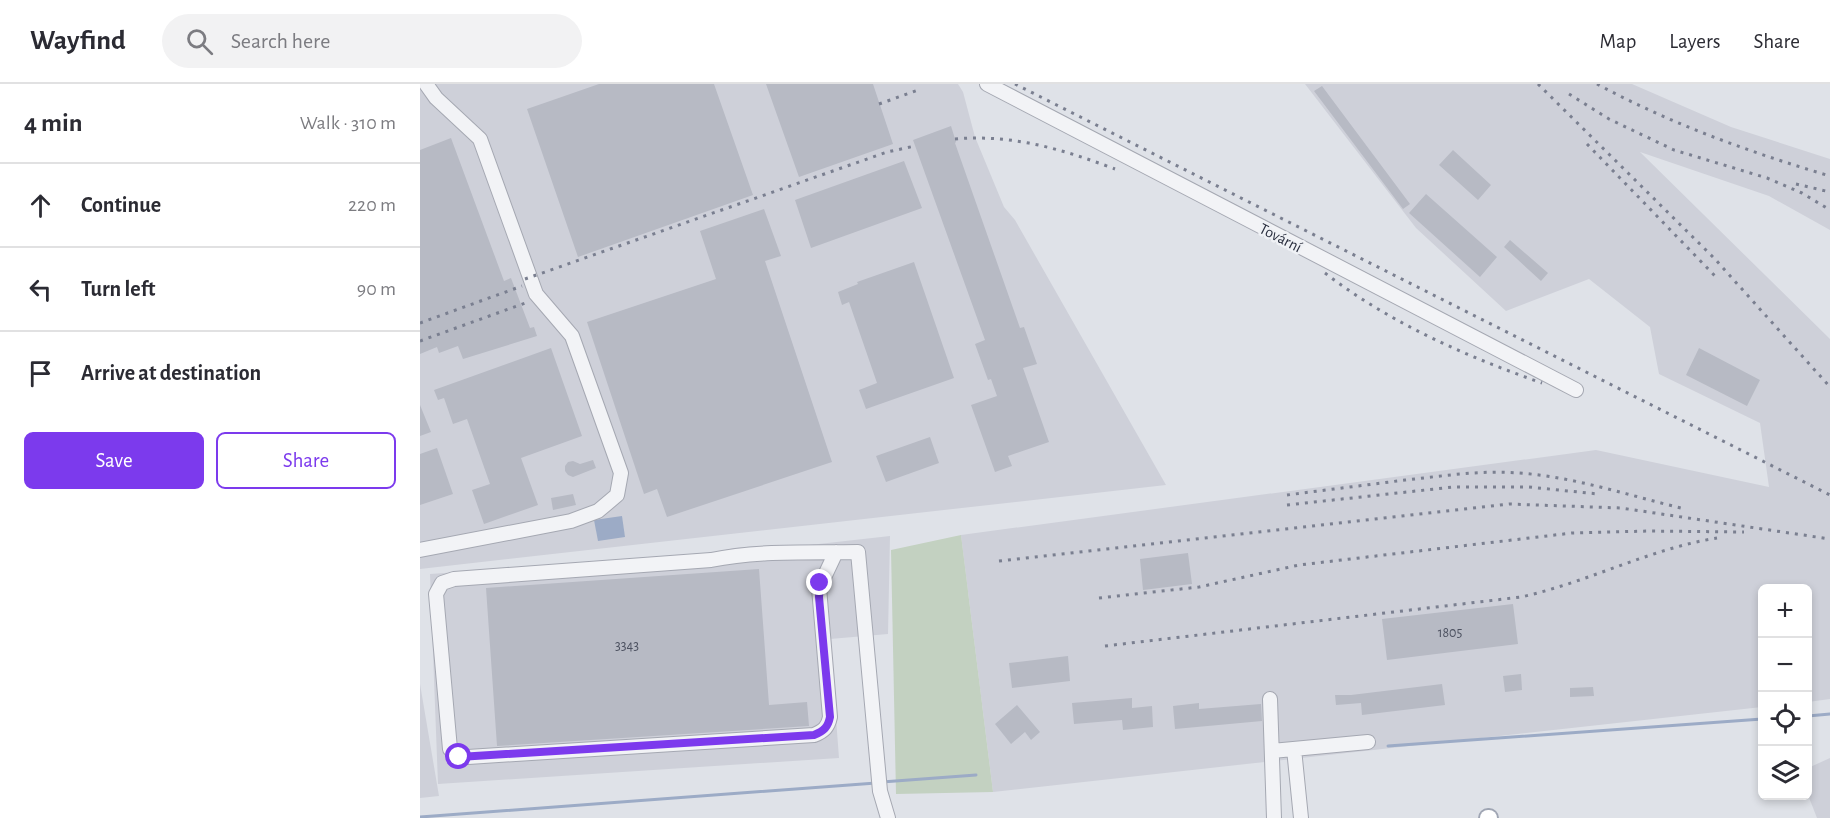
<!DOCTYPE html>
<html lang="en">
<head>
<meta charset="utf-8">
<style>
  :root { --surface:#fff; --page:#f2f2f3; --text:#2b2b33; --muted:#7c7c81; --line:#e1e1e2; --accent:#7c3aed }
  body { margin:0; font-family:"Alegreya Sans",sans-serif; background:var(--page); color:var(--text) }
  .controls { position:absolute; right:18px; bottom:18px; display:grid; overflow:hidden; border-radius:9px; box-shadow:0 3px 9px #0003 }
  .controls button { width:54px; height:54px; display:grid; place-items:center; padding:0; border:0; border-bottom:2px solid var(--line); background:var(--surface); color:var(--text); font:30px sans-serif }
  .stop { position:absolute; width:18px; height:18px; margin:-14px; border:4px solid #7c3aed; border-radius:50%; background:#fff }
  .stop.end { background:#7c3aed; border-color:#fff; box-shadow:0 2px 6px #0008 }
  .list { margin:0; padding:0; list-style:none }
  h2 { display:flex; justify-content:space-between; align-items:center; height:78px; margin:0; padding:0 24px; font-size:26px }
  h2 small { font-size:20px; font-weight:400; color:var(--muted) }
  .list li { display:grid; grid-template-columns:39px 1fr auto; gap:18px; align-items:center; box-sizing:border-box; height:84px; padding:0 24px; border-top:2px solid var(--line) }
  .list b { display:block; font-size:22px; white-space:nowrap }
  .list em { font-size:20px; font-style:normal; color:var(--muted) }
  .actions { display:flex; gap:12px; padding:18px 24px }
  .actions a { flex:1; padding:14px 0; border:2px solid var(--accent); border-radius:9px; text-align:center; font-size:21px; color:var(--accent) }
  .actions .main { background:var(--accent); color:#fff }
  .icon { flex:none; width:33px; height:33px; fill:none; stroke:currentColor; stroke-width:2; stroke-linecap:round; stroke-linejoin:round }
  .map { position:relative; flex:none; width:1410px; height:734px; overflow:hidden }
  header { display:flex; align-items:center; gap:36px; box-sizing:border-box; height:84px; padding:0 30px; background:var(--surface); border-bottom:2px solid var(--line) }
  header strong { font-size:28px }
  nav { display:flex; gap:33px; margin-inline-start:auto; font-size:21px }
  .search { width:420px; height:54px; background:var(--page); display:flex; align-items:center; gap:15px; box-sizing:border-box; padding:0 21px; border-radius:33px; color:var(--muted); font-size:22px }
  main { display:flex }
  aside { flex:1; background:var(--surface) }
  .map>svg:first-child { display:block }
  .built { fill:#ced0d9 }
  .green { fill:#c3d1c1 }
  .water { fill:#9cabc6 }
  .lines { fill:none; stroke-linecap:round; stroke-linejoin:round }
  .stream { stroke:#9cabc6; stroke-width:3 }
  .building { fill:#b7bac4 }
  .minor-casing { stroke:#a5a8b2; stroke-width:16 }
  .major-casing { stroke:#9fa5b3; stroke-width:20 }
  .minor { stroke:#f2f3f6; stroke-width:14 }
  .major { stroke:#fff; stroke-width:16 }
  .rail { stroke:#7a7f90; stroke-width:3; stroke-dasharray:3 6; stroke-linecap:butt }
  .route { stroke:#7c3aed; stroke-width:8 }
  .labels { text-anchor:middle; stroke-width:5; stroke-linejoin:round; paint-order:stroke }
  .number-label { font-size:14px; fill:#4c5160 }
  .street-label { font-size:16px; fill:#292e3e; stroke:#eff1f5 }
</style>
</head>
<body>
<header>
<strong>Wayfind</strong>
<div class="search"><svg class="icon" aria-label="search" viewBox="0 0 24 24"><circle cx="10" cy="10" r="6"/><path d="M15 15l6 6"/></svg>Search here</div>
<nav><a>Map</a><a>Layers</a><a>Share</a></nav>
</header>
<main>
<aside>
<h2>4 min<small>Walk · 310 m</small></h2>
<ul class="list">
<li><svg class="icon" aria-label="ahead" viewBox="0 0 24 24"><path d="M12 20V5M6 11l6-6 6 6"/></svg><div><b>Continue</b></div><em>220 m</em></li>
<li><svg class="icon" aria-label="left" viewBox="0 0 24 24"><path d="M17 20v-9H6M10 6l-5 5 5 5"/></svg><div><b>Turn left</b></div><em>90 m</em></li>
<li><svg class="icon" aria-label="arrive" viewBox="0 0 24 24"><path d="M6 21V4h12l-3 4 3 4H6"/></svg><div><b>Arrive at destination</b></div></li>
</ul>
<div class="actions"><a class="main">Save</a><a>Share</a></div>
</aside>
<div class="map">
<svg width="1410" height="734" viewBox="0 0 1410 734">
  <rect width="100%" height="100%" fill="#dfe2e8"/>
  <path class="built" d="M0,0H538L543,8L555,53L584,123L595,136L746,401L0,485Z
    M885,0H1212L1311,43L1410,75V146L1349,112L1220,68L1410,255V615L1388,618V505H1342V623L573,708L541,451L1176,366L1349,403L1340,339L1239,290L1230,243L1169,195L1086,227L996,144Z
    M470,452L468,550L410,555L419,674L18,700L10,490L285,471L314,464L339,462L363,464Z
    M0,600L19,712L0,714Z
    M1410,674V734H1397L1388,711V684Z"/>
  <path class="green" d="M541,451L573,708L476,710L471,466Z"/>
  <path class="water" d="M202,432L205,453L178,457L174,436Z"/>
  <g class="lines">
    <path class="stream" d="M1388,632L1410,630
      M968,662L1342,635
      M462,698L556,691
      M0,733L456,699"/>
  </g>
  <path class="building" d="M179,0H294L333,111L158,173L107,25Z
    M346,0H453L473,60L379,93Z
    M902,2L990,120L983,125L894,7Z
    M531,42L536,58L535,59L600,244L604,243L617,280L603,284L629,358L588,372L592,382L575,388L551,321L577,312L571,295L568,296L555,260L565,256L493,56Z
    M31,54L84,197L91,194L110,244L114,243L117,252L43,275L38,262L19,269L17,263L0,270V66Z
    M1033,66L1071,101L1058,116L1019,81Z
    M484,77L502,124L391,164L375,116Z
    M1006,110L1077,173L1060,193L989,129Z
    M344,125L361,172L345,177L412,378L247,433L237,405L224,410L167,238L296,195L280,147Z
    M1090,156L1128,189L1121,197L1084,163Z
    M494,178L534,294L446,325L439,306L457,299L429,218L422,221L418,208L438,200L437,198Z
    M131,264L162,352L101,374L118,421L64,440L52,406L70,400L47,335L33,340L24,314L18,316L14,306Z
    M1279,264L1340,296L1327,322L1266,291Z
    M0,321L11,348L0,352Z
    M510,353L519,379L466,398L456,372Z
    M17,364L33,410L0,421V370Z
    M173,376L176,384L153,393L148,391L145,387V382L148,378L153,377L160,380Z
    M153,410L156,421L133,426L131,414Z
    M768,469L772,500L723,506L720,475Z
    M339,485L349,621L387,618L389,642L77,662L66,504Z
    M1093,520L1098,560L967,576L962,535Z
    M648,572L650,597L592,604L589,579Z
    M1101,590L1102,606L1085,608L1083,592Z
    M1022,600L1025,621L942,631L941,619L916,621L915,611H931Z
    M1173,603L1174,612L1150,613V604Z
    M712,614V624L732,622L733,643L703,646L702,636L654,640L652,619Z
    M779,619V625L841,620L842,637L755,645L753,622Z
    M597,621L620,648L611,656L605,648L591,660L575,640Z"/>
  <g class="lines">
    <defs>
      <path id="minor" d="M567,0L1156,306
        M0,466L151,437L178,427L197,411L201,389L152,252L116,210L60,55L16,14L6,0
        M416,468L399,504L410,633C408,643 404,647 394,651L48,673H39L30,665L16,510L22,499L34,495L291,476C339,466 389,469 438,468L460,707L468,734
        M850,615L854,734
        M874,665L881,734
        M852,667L948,658"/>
      <path id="major" d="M1068,734H1069"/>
    </defs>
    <use href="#minor" class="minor-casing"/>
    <use href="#major" class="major-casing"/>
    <use href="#minor" class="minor"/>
    <use href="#major" class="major"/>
    <path class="rail" d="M595,0L1410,411
      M1118,0L1294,174L1410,303
      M1177,0C1251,40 1329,68 1410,92
      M1149,10L1189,35L1254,66L1347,94L1382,109L1410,126
      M459,20L501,5
      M535,55C592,50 642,65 695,85
      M1167,60L1297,194
      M1376,100L1410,108
      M905,189C970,239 1045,272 1122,299
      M105,195L467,68L495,62
      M0,239L102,202
      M0,257L108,218
      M867,411C906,406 946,401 985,396C1023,392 1061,386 1099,389C1156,393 1210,412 1265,425
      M867,421L1033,403H1109L1178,410
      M579,477L1089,420L1201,424L1410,455
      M679,514L779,503L879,481L1152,449L1229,447L1324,448
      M685,562L1101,513C1169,498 1229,465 1297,454"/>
  </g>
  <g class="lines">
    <path class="route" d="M39,673L394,651C404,647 408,643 410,633L399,513L400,499"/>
  </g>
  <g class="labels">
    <g class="number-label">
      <text x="1030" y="553">1805</text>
      <text x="207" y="566">3343</text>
    </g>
    <g class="street-label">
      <text transform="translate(861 153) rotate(27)" y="6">Tovární</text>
    </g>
  </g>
</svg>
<div class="controls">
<button>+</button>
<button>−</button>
<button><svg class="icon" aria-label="locate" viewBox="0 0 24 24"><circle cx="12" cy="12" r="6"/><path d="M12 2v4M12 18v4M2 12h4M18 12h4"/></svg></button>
<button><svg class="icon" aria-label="layers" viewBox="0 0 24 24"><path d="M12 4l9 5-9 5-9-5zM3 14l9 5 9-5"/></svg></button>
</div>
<div class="stop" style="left:39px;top:673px"></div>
<div class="stop end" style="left:400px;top:499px"></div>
</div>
</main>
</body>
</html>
